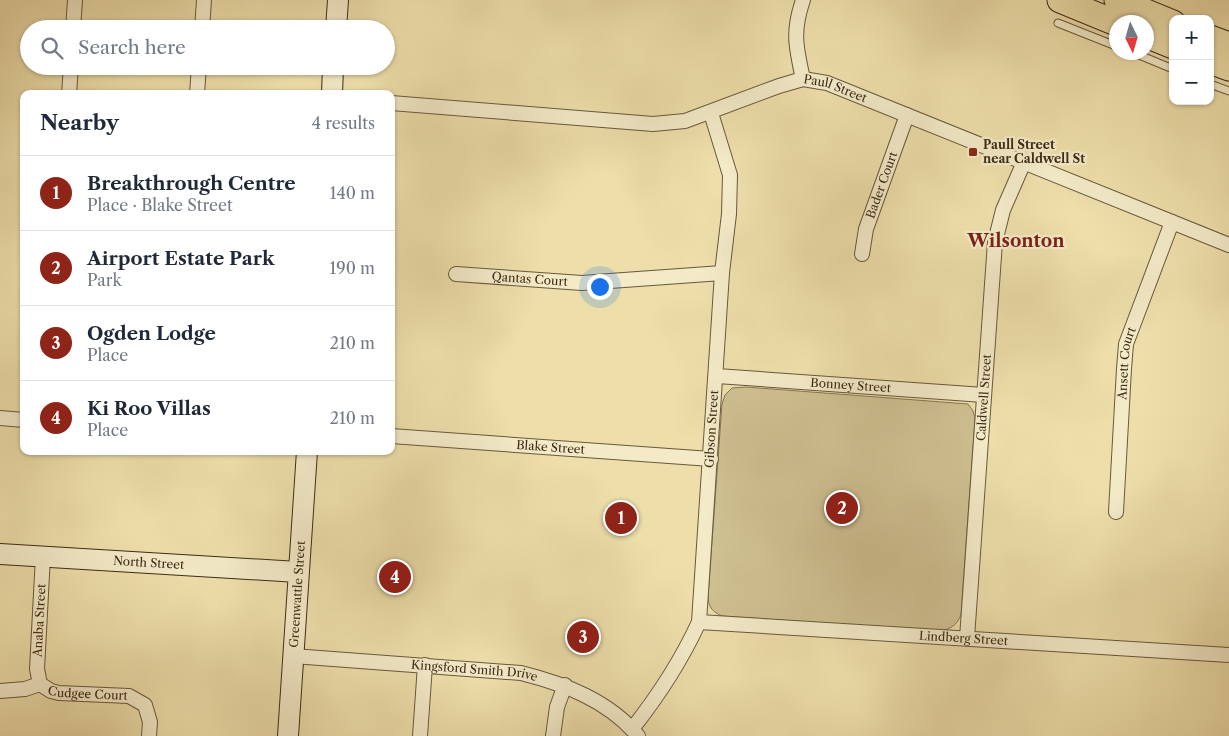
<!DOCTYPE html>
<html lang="en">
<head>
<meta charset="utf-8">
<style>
  :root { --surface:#fff; --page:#f2f2f3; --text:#1f2937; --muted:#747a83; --line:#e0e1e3; --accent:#8f2418 }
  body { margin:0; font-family:"Libre Caslon Text",serif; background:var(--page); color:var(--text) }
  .controls { position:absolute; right:15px; top:15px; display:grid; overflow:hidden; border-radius:10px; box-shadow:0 1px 4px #0004 }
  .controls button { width:45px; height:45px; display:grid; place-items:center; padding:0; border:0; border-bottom:1px solid var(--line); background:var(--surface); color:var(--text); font:25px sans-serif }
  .compass { position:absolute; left:1109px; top:15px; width:45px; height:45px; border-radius:50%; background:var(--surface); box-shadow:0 1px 4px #0004; rotate:175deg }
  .you { position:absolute; left:599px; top:286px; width:18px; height:18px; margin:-12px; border:4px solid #fff; border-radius:50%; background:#1a73e8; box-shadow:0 0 0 8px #1a73e833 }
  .badge { display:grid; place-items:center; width:32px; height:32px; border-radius:50%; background:var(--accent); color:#fff; font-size:16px; font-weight:700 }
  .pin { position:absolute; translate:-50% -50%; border:2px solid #fff; box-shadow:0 1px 5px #0006 }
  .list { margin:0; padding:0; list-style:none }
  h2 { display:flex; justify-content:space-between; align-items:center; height:65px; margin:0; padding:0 20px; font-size:21px }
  h2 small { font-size:16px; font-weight:400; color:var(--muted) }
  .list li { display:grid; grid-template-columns:32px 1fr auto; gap:15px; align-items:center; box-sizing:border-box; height:75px; padding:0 20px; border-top:1px solid var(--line) }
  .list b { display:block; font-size:19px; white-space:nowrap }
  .list p { margin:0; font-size:16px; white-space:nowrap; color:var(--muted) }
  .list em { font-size:16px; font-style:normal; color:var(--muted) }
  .icon { flex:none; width:28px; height:28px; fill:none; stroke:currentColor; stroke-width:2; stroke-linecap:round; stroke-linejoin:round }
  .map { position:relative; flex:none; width:1229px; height:736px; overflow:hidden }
  .search { position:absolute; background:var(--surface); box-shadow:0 1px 4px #0004; left:20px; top:20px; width:375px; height:55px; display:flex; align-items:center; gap:12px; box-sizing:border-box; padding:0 18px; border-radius:28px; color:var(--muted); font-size:19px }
  .panel { position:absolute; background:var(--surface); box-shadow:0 1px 4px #0004; left:20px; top:90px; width:375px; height:365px; border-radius:10px }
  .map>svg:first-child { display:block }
  .green { fill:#cfc091; stroke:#867654 }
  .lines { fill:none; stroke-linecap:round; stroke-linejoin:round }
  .lane-casing { stroke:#69583c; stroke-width:9 }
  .street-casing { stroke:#69583c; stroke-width:16 }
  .secondary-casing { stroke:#3d2c17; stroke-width:22 }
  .highway-casing { stroke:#3d2c17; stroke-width:27 }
  .lane { stroke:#f3eac8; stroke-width:7 }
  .street { stroke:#f3eac8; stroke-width:14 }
  .secondary { stroke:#f3eac8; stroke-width:20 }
  .highway { stroke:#eddeaa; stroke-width:25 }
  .poi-dot { fill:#8f2418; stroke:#f3eac8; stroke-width:2 }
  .labels { text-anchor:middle; stroke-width:4.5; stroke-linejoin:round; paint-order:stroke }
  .street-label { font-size:12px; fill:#3d2c17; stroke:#f3eac8 }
  .poi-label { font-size:12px; font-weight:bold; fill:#3d2c17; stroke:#f3eac8; text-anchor:start }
  .district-label { font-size:18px; font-weight:bold; fill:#7a1f14; stroke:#f3eac8 }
</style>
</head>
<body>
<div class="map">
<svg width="1229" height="736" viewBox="0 0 1229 736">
  <rect width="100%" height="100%" fill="#eddeaa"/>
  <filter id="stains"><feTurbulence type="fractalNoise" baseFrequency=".004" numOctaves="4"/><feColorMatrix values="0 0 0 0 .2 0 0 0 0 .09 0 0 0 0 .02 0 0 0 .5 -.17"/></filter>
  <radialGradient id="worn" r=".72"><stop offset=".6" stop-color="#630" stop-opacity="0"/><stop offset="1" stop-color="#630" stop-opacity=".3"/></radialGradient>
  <path class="green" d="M746,387L968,404L973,411L975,418L961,615C956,626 951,629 939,631L722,616C713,612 709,608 708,598L722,404L725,395L732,388Z"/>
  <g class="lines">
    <defs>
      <path id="lane" d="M1058,23L1116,46
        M1132,52L1173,69
        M1210,84L1229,91"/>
      <g id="street">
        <path d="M803,0C792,32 796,47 803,79"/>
        <path d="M73,29L75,0"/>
        <path d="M202,29L204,0"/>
        <path d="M69,94L71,66"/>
        <path d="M197,94L199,66"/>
        <path id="s1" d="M391,103L653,124L685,121L779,86L803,79L827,83L1229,245"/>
        <path id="s2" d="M862,254L866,229L907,115"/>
        <path id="s3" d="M456,274L582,283L722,273"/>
        <path id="s4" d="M717,376L984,395"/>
        <path d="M0,418L24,420"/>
        <path id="s5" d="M391,436L711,459"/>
        <path id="s6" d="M1116,512L1124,369L1126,344L1172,222"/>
        <path id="s7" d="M699,622L1229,655"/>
        <path id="s8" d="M967,638L995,242L1003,210L1024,162"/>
        <path id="s9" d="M293,656L521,673C565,684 609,701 638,736"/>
        <path id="s10" d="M40,684L51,691L59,693L129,696L145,705L150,722L149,736"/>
        <path id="s11" d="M40,684L37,669L43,556"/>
        <path d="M0,691L25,689L40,684"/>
        <path id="s12" d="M632,729C659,695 681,661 699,622L722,273L729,214L730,175L711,113"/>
        <path d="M420,736L425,665"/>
        <path d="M553,736L557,707L565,685"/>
      </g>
      <g id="secondary">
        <path d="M336,29L338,0"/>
        <path d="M332,94L333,66"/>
        <path id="s13" d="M0,554L298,572"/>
        <path id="s14" d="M288,736L307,451"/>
      </g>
      <path id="highway" d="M1060,0L1116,23
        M1117,0L1173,23
        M1146,35L1173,46
        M1210,38L1229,45
        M1210,61L1229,68"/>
    </defs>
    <use href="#lane" class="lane-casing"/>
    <use href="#street" class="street-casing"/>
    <use href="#secondary" class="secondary-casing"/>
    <use href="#highway" class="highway-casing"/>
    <use href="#lane" class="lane"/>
    <use href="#street" class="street"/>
    <use href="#secondary" class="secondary"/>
    <use href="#highway" class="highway"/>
  </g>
  <rect class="poi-dot" x="968" y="147" width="10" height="10" rx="2.5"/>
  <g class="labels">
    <g class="street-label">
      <text dy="4" stroke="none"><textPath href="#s1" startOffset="454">Paull Street</textPath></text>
      <text dy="4" stroke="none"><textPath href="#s2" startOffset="72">Bader Court</textPath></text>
      <text dy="4" stroke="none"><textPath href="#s3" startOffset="74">Qantas Court</textPath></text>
      <text dy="4" stroke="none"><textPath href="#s6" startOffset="149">Ansett Court</textPath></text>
      <text dy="4" stroke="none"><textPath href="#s4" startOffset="134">Bonney Street</textPath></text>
      <text dy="4" stroke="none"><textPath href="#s8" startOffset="241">Caldwell Street</textPath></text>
      <text dy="4" stroke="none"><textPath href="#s12" startOffset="320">Gibson Street</textPath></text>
      <text dy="4" stroke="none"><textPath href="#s5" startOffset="160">Blake Street</textPath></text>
      <text dy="4" stroke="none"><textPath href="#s13" startOffset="149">North Street</textPath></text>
      <text dy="4" stroke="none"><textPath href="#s14" startOffset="142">Greenwattle Street</textPath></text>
      <text dy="4" stroke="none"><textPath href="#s11" startOffset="64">Anaba Street</textPath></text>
      <text dy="4" stroke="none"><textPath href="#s7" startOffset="265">Lindberg Street</textPath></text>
      <text dy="4" stroke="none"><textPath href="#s9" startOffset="182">Kingsford Smith Drive</textPath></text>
      <text dy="4" stroke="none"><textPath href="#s10" startOffset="50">Cudgee Court</textPath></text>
    </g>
    <g class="poi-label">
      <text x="983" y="149">Paull Street<tspan x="983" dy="14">near Caldwell St</tspan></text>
    </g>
    <g class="district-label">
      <text x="1016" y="247">Wilsonton</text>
    </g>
  </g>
  <rect width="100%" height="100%" filter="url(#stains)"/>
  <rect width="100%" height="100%" fill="url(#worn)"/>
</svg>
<div class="controls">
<button>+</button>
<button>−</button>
</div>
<svg class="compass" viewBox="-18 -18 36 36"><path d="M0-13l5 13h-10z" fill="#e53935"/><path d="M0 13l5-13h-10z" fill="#747a83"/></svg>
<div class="you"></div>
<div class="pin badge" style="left:621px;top:518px">1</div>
<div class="pin badge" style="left:842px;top:508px">2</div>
<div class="pin badge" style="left:583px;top:637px">3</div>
<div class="pin badge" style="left:395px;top:577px">4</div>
<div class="search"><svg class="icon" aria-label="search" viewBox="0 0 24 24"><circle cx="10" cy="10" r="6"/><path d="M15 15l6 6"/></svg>Search here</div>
<section class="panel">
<h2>Nearby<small>4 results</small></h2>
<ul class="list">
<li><span class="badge">1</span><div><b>Breakthrough Centre</b><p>Place · Blake Street</p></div><em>140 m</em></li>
<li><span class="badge">2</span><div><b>Airport Estate Park</b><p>Park</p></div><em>190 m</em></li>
<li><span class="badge">3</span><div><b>Ogden Lodge</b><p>Place</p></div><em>210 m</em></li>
<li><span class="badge">4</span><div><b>Ki Roo Villas</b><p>Place</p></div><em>210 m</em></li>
</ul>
</section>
</div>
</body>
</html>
